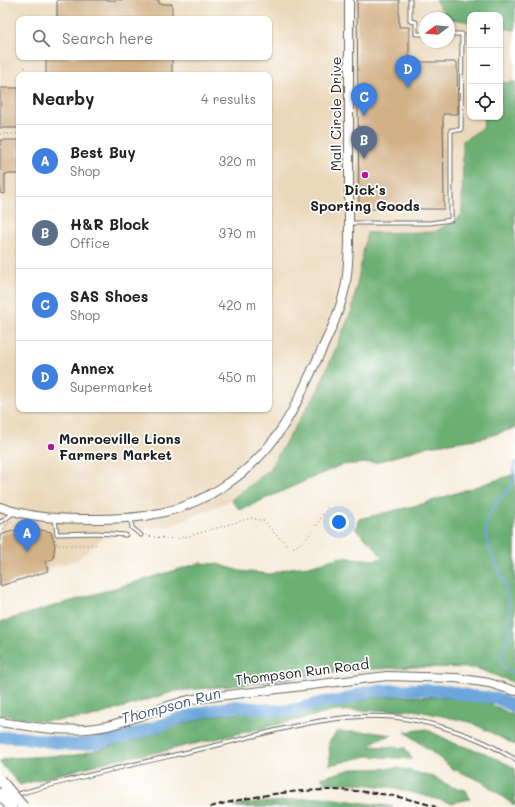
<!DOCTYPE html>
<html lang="en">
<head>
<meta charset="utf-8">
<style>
  :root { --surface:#fff; --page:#f2f2f2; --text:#222; --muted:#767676; --line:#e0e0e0; --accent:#b45309 }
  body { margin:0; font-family:Mali,sans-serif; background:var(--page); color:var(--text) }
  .controls { position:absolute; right:12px; top:12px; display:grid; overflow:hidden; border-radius:8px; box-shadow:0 1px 3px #0004 }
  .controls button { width:36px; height:36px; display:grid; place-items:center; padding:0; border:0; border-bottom:1px solid var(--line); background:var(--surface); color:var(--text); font:20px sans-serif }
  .compass { position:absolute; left:419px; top:12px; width:36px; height:36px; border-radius:50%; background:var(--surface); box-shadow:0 1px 3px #0004; rotate:254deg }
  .you { position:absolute; left:339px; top:522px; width:14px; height:14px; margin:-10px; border:3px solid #fff; border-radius:50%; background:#1a73e8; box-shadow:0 0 0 6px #1a73e833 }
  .badge { display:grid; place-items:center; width:26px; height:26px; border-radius:50%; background:var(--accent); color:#fff; font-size:13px; font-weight:700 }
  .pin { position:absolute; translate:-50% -33px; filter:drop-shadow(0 1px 2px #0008) }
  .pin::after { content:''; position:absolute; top:21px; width:14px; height:12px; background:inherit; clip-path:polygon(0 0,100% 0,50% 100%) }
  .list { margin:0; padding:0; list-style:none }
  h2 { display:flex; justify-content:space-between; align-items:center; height:52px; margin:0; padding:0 16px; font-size:17px }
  h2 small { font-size:13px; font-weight:400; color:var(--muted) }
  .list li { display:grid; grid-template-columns:26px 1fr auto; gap:12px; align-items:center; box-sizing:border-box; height:72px; padding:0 16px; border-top:1px solid var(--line) }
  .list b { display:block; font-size:15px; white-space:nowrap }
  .list p { margin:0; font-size:13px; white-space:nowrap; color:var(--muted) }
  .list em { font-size:13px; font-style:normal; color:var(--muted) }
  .icon { flex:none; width:22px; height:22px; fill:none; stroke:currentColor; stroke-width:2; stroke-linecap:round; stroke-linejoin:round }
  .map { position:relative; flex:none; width:515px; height:807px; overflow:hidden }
  .search { position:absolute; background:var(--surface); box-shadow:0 1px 3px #0004; left:16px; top:16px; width:256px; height:44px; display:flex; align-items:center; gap:10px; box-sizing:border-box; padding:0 14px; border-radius:8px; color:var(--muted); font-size:15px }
  .panel { position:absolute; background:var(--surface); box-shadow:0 1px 3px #0004; left:16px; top:72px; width:256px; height:340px; border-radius:8px }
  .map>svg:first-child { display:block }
  .built { fill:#ead8ba; fill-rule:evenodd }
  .forest { fill:#6caf73; stroke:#446648 }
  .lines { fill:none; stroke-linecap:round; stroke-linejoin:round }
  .stream { stroke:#6ca6dc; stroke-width:2 }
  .river { stroke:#6ca6dc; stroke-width:12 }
  .building { fill:#d2b186 }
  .lane-casing { stroke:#686660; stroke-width:5 }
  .secondary-casing { stroke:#686660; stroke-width:10 }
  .path { stroke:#686660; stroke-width:1; stroke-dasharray:1 3; stroke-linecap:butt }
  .lane { stroke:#fff; stroke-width:3 }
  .secondary { stroke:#fff; stroke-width:8 }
  .rail { stroke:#1c1c1c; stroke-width:2; stroke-dasharray:6 3; stroke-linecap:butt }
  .highway-bridge-casing { stroke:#686660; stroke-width:12; stroke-linecap:butt }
  .highway-bridge { stroke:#fff; stroke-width:10 }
  .poi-dot { fill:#b5179e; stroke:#fff; stroke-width:1.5 }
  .labels { text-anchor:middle; stroke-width:3.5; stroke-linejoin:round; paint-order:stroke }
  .street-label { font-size:14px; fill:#1c1c1c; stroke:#fff }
  .poi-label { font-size:14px; font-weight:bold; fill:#1c1c1c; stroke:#fff }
  .water-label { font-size:15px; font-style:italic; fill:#405a72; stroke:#fff }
</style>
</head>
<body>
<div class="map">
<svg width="515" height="807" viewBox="0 0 515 807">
  <rect width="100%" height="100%" fill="#fff"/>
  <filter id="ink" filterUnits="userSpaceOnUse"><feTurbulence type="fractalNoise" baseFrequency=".025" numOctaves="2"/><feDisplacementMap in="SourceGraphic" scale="8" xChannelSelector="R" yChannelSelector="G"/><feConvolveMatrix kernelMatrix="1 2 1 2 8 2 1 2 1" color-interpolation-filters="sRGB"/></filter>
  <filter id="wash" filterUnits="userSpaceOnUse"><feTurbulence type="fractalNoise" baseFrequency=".012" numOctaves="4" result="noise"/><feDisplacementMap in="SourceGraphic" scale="16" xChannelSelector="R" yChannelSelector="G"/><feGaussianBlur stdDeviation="0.9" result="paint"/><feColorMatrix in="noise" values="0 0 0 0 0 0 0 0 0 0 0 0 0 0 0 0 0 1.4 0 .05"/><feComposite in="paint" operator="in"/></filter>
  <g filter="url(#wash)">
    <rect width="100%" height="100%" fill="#f6eedd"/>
    <path class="built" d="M0,0H435L448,18L470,22V117H483L484,127L463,141L462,215L435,232L367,233L352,310L318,390L268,471L231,500L171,526L108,533L78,560L0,581ZM425,18H449V42H425ZM19,19H269V57H19ZM19,75H269V409H19Z
      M500,27L515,30V82L500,83Z"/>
    <path class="forest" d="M435,0H515V30L500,27V15H470V22L448,18Z
      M515,82V428L483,438L429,446L378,462L341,465L240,510L231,500L268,471L318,390L352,310L367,233L435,232L462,215L463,141L484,127L483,117H500V83Z
      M515,474V683L476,668L417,667L356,670L231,686L176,691L89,718L45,721L0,715V622L200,563L217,564L240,571L270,574L290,568L309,566L341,557L374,560L383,558L372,544L355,529L359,519L422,504Z
      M410,696L441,697L485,701L515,716V745L470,722L414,710L335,711L164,751L113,760L20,785L0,763V761L10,758L76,755L136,740L174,726L216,715L249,712L278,716L376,697Z
      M426,729L456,744L485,753L515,768V806L481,781L453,769L428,749L405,732Z
      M337,732H371L392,735L378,739L370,746L405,748L412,759L367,756L330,765L329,742Z
      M399,768L433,777L452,787L466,790L470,799L451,803L395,788L353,783H325L321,778L352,769Z
      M322,797L393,807H234L247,803L274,802Z"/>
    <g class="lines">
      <path class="stream" d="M515,462C514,470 514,479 511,486C509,489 507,491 505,493C496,502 489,513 486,524C483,540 493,554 498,568C505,582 509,599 510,615C510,622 510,630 508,636C504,651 492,670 515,672"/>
      <path class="river" d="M0,737H20L73,745L95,743L126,737L187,716L216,709L236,706L281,711L297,709L323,702L340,701L370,691L418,689L446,691L471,696L496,698L515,707"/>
    </g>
    <g id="blocks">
      <path class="building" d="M57,0H159V4H172V19H57Z
        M357,0H399V27H409V62H457L458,114H443L444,209H359Z
        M46,57H172V75H46Z
        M0,88H19V128H0Z
        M0,140H19V174H5V194L0,193Z
        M26,527L51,532L55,545L53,559L45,561L48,571L0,586V535Z"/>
    </g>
  </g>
  <g filter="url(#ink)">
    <use href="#blocks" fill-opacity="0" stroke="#686660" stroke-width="1"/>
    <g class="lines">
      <defs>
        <path id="lane" d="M410,0V21L416,22V34H425
          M350,223H430L451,220V130H461L462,34H449
          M131,518L132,528L141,535
          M55,519L57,534L97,533L126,535
          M0,522L4,520L13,513
          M15,795C82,775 150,761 218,745C276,731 332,712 393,717C423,720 459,731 486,743C496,748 505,754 515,759"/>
        <path id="secondary" d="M0,507C30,518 60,519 92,519C111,519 131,519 150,515C204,506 252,474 282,428C295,409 304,387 314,366C326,341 339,315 345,288C348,274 348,260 349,246V0
          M0,722C35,727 71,734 107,726C137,719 164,705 194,699L387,676L456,678L489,683L515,691"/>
      </defs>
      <use href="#lane" class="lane-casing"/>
      <use href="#secondary" class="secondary-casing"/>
      <path class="path" d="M25,67L26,75
        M0,134H19
        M17,190L19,189
        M8,524L14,519
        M0,531L4,529L7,524
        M146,536L175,539L189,536L251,518L264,521L277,536L283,540L289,549C308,544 319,521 328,506
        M55,539L57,545H97"/>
      <use href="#lane" class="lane"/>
      <use href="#secondary" class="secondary"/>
      <path class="rail" d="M210,807C286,787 360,782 436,807"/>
      <defs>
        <path id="highway-bridge" d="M0,780L23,807
          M0,794L11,807"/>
      </defs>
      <use href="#highway-bridge" class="highway-bridge-casing"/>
      <use href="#highway-bridge" class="highway-bridge"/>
    </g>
  </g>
  <g class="poi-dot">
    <circle cx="365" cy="175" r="4"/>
    <circle cx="51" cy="447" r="4"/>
  </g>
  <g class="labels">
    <g class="street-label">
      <text transform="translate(336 114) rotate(-90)" y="5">Mall Circle Drive</text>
      <text transform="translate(302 672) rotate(-7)" y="5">Thompson Run Road</text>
    </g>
    <g class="poi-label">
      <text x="365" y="195">Dick's<tspan x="365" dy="16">Sporting Goods</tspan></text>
      <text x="59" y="444" text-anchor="start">Monroeville Lions<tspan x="59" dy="16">Farmers Market</tspan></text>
    </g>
    <g class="water-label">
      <text transform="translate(171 706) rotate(-15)" y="5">Thompson Run</text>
    </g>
  </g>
</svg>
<div class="controls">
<button>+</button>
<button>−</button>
<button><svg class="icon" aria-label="locate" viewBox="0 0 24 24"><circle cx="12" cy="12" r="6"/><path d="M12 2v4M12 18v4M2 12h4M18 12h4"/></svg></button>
</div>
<svg class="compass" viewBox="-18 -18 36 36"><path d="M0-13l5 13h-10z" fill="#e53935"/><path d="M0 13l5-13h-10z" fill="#767676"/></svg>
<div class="you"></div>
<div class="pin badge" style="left:27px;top:552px;background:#3f7fe0">A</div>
<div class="pin badge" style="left:364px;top:159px;background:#5c6f8a">B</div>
<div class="pin badge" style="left:364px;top:116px;background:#3f7fe0">C</div>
<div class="pin badge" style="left:408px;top:88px;background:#3f7fe0">D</div>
<div class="search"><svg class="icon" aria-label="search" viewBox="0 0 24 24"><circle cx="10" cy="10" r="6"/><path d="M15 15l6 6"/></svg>Search here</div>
<section class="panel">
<h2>Nearby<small>4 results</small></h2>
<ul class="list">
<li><span class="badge" style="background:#3f7fe0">A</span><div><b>Best Buy</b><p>Shop</p></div><em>320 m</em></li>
<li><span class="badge" style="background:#5c6f8a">B</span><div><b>H&amp;R Block</b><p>Office</p></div><em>370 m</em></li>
<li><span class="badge" style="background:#3f7fe0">C</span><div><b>SAS Shoes</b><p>Shop</p></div><em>420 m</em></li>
<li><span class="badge" style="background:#3f7fe0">D</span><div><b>Annex</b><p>Supermarket</p></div><em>450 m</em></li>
</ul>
</section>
</div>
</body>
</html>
